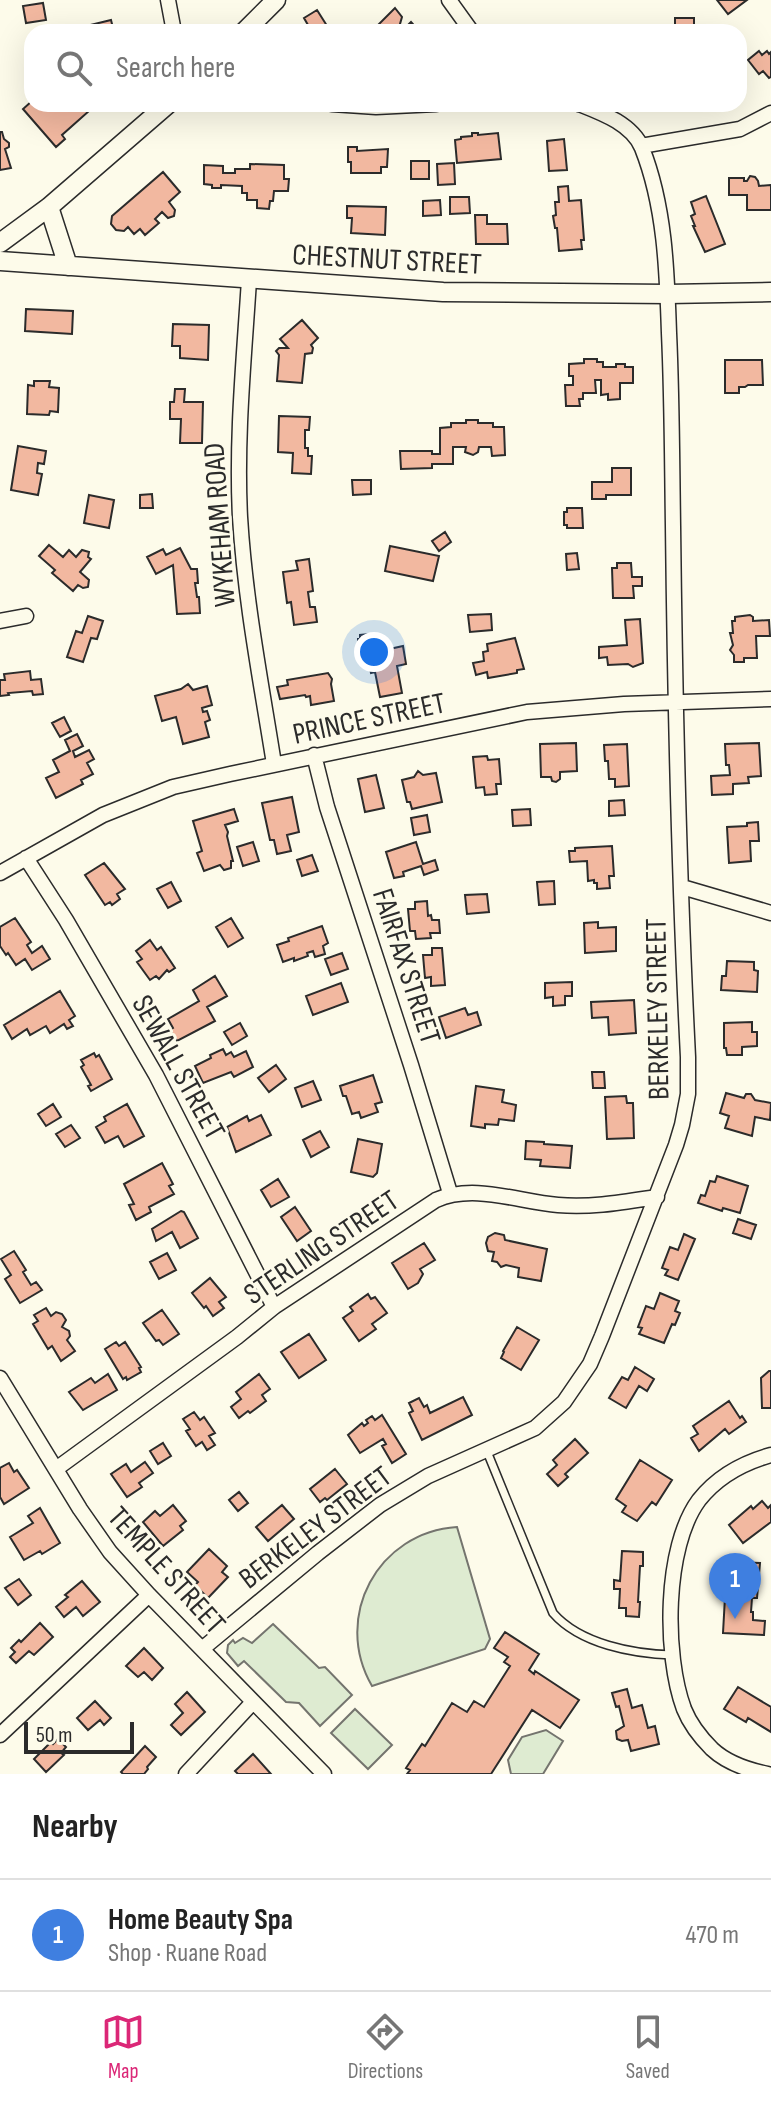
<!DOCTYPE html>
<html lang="en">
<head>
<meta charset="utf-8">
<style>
  :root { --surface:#fff; --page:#f6f6f6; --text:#222; --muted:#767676; --line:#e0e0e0; --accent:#db2777 }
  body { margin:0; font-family:"Sofia Sans Condensed",sans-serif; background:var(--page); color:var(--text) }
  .scale { position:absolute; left:24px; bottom:20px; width:110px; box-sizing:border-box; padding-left:8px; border:4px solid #2b2b2b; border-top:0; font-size:22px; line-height:28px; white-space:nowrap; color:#2b2b2b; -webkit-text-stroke:6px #fdfbea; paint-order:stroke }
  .you { position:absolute; left:374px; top:652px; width:28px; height:28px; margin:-20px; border:6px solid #fff; border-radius:50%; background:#1a73e8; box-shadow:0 0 0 12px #1a73e833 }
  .badge { display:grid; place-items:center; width:52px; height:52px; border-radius:50%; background:var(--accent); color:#fff; font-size:26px; font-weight:700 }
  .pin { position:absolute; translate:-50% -66px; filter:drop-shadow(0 2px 4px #0008) }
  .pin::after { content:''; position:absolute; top:42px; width:28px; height:24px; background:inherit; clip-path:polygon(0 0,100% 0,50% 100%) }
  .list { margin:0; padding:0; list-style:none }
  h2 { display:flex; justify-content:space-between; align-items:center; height:104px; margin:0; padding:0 32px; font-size:34px }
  h2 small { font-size:26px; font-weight:400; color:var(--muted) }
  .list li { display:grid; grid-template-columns:52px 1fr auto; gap:24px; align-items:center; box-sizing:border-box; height:112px; padding:0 32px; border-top:2px solid var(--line) }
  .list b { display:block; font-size:30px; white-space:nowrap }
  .list p { margin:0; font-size:26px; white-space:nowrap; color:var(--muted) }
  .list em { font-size:26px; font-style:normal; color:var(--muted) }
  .icon { flex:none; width:44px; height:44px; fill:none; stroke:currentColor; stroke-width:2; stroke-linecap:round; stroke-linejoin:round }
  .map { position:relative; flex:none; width:771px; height:1774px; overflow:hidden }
  .search { position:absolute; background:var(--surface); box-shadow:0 8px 32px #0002; left:24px; right:24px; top:24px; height:88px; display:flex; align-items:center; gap:20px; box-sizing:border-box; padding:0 28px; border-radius:24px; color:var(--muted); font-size:30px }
  .sheet { height:216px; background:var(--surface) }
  nav { display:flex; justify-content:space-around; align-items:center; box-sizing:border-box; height:112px; border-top:2px solid var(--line); background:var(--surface); font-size:22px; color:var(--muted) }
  nav a { display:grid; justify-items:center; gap:4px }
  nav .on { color:var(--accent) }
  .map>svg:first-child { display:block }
  .green { fill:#deebd1; stroke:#74746e; stroke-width:2 }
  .building { fill:#f2b8a0; stroke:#2b2b2b; stroke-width:2 }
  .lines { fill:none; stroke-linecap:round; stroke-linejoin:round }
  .lane-casing { stroke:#2b2b2b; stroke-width:10 }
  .street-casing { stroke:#2b2b2b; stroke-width:17 }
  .secondary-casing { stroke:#2b2b2b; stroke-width:21 }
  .lane { stroke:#fdfbea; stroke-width:7 }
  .street { stroke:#fdfbea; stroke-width:14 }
  .secondary { stroke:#fdfbea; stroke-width:18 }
  .labels { text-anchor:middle; stroke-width:6; stroke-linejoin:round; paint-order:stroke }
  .street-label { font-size:30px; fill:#2b2b2b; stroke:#fdfbea }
</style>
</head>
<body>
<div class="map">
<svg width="771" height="1774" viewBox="0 0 771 1774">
  <rect width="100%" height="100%" fill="#fdfbea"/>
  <path class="green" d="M457,1527L490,1639L485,1649L372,1686C332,1617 378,1532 457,1527Z
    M273,1624L319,1668L325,1667L352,1695L320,1726L299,1703L286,1702L244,1661L238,1666L227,1653L228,1645L233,1640L235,1643L243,1638L252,1643Z
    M355,1709L392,1745L368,1769L331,1733Z
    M546,1730L563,1741L543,1774H511L508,1760L522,1737Z"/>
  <path class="building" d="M717,0H747L728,14Z
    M43,3L46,20L26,23L23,6Z
    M395,8L402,17L400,24L405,28L411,22L420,32H382L377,26Z
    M317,10L329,29L331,27L334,32H312L304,18Z
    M675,18H694V32H675Z
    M111,20L114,32H71L70,30Z
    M759,51L762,55L767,51L769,54L771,52V77L769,78L763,71L759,74L748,60Z
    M32,101V104H44L50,110L56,105L58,108L62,104H83L89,111L62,135L65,139L56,147L23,109Z
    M0,132H2L4,139L9,143V147L5,149L11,168L0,170Z
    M472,133H478V135L498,133L501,159L457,163L455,140L461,139V137L472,136Z
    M564,139L567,170L549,171L547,141Z
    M348,147H357V151L388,149L387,167H381V173H351V162H348Z
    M411,161H429V179H411Z
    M454,163L455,184L438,185L437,164Z
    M250,164L284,165V179H289L288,191H274L273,201H270L269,209L257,208V200H247V193H242V186L221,185V188H212V185L204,184V165L223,166V173H235V169H250Z
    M163,172L180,192L169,202L175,210L174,216L168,218L162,212L155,219L159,223L145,235L140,229L134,234L128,227L124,231L116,230L111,224L112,216Z
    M750,176L755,177L758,181L759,186L771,185V210H747V195H729V178H744V181H747Z
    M568,186L569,201L581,200L584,240H581L582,249L559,251L557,228H555L553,216L556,215L555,202H559L558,187Z
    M706,196L725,244L705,252L693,226H695L691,216L695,214L691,202Z
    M450,197H469L470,213L450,214Z
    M440,200L441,215L423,216V201Z
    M347,206L386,207L385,235L351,233L352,218H347Z
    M475,215H487V224H507L508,244H476Z
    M26,309L73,311L72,334L25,331Z
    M302,320L318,338L311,345L313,348L312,353L305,354L302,383L277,381L279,355L276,351L279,348H288L280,339Z
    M173,324L209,325L208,360L180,358V346H172Z
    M584,359H597V362H603V367H616V364H625V367H633V383H620V399L608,400V394L601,395V380H595L596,393H583V399H579L580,406H566L565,385H573V376H569V364L584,363Z
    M725,360H762L763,385H748L745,387H739V393H725Z
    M34,381H50L49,387L59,388L58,412L50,411L49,415L27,414L28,385L34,386Z
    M175,389H185L184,402H203L202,443H180L181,419H170V402H174Z
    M279,416L310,417L309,430H305V448H308V456H312L311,474L292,473L293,453L278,452Z
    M466,420H478V423H493V427H504L505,455L492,456L491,447H479L478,452L473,455L465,452L466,447H453V464H432V468L401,469L400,451H432V454H440V428L451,427V423H466Z
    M18,446L46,451L44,464L38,463L37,473L42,474L38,495L11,490Z
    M612,468H631V495H606V499H592V482H612Z
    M352,480H371V494L353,495Z
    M152,494L153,508H140V495Z
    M89,495L114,500L109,528L84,523Z
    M567,508H582L583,528H567V525H564V512H567Z
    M445,532L451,542L439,551L432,541Z
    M49,545L63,557L69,550L76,557L82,550L89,552L88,557L91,559L80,572L89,580L88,587L83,588L78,585L73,591L52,573L55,570L39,556Z
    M390,546L439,556L433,581L385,571Z
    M180,548L191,569H197L198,583H195L197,597H199L200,613L177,614L173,565L156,574L147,557L163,549L166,555Z
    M577,553L579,569L567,570L566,554Z
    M309,559L313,591L308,592L310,607H315L317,622L294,625L291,602L287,603L283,572L298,570L296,561Z
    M617,563H631L632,577H642V586H633L634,598H613L612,568H617Z
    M491,614L492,630L470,632L468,615Z
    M750,615L753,617V621L769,620L770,636H756L757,658H744V662H734V655L730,650L733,645L730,633H733L732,621H735V617Z
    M88,616L103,621L97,639L91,638L83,662L67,657L76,631L82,633Z
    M640,619L643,663L633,667L628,664L608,665L607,657L599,658V647L627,645L625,620Z
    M369,634V638H372L371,649L361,650V646H358V639H360V635Z
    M515,638L524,669L517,670V673L488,678L487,672L476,675L473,663L484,661L483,652L488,651L487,644Z
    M403,646L406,664L397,666L402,693L380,697L375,672L371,673L367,654Z
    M30,671L31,680L41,679L43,694L33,695L32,691L8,693L9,695L0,696V680H5L4,674Z
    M328,673L332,679L331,684L334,701L311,705L310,696L306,697L305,695L280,699L277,687L288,685L287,680Z
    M188,684L193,690L207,686L212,705L202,708L203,712L207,711L210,720L205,722L209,737L183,744L176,717L162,721L155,696L181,689Z
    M64,717L71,731L60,737L52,723Z
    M77,734L83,746L73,751L75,757L89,750L94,759L87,763L93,774L81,780L83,784L56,798L46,778L59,772L53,760L70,751L65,740Z
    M576,743L577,771L560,772V779L556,782L552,781L551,777H541L540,744Z
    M759,743L761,776L748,777L749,783L733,784V794L712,795L711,776L730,775L729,765H726L725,744Z
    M627,744L629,786L615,787V779H609L608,761H605L604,745Z
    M487,756L488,760L499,759L501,784H496L497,794L485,795L484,787L476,788L473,757Z
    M418,771L423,775L436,773L442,802L412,809L410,802H407L402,780L414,777Z
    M376,775L384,808L365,812L358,779Z
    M292,797L299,832L287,835L291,851L277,854L274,840H270L262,803Z
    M624,800L625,815L609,816V801Z
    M234,809L238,821L225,825L228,832L227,836L233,861H231V868L224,870L220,865L204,871L197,853L202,851L193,821Z
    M530,809L531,825L513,826L512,810Z
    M427,815L430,832L414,835L411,818Z
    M758,822L759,841H750L751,861L729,863L727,827L747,826V823Z
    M253,842L259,861L243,866L237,847Z
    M416,842L423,864L435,860L438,870L424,875L421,866L403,872L404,876L394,878L386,852Z
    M612,846L614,876H609L610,888L597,889V883H594V880L588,881L587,861L570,862L569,851H575V848Z
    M312,855L318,871L302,876L297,860Z
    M104,863L125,889L117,894L120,899L112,905L110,902L105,905L85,875Z
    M554,881L555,904L539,905L537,882Z
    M171,882L181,901L168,908L157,889Z
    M487,894L489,912L467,914L465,895Z
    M427,901L428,916L431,915L432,920H439L440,933H430L431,938L416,939L415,931H410L408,909H415V902Z
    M15,918L31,942L27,945L32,953L42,946L50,959L32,970L25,959L16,965L8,953L6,955L0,946V927Z
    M231,918L243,938L228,947L216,927Z
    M598,922V928L616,927V951L585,953L584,923Z
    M322,926L328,943L323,946L325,954L315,957L313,951L307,953L308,956L294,961V958L283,962L277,945L289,941L288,938Z
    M150,940L157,950L161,947L175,968L169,972L167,970L159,979L156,976L150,980L137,962L142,959L136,951Z
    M432,948H442L445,985L431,986V977L425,978L423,955H432Z
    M342,953L348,969L331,975L325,959Z
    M727,961L754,962V970L758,971L757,992L721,990L722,976H726Z
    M215,976L227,996L207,1007L215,1021L177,1041L170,1030L173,1028L168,1019L199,1001L193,990Z
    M572,982V996H565V1005L553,1006V997L545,998V983Z
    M341,983L348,1002L313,1015L306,996Z
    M60,991L75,1016L69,1020L73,1026L67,1029L64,1024L50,1033L46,1026L30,1035L27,1029L12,1039L4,1025Z
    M634,1000L636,1033L609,1035L608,1017L592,1018L591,1002Z
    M465,1008L468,1015L477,1012L481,1025L446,1038L439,1017Z
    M752,1022V1032H757V1046L742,1047V1055H727L726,1048H724V1023Z
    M240,1023L247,1036L232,1045L224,1032Z
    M223,1049L226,1055L231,1052L234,1057L246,1051L253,1067L234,1077L231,1072L203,1083L195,1066L211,1058L210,1055Z
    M94,1053L96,1057L99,1055L112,1079L91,1091L88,1086L91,1085L81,1067L84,1065L81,1060Z
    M276,1065L286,1079L269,1092L258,1078Z
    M592,1072H604L605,1088H593Z
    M373,1075L382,1102L375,1104L378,1112L361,1118L359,1112L352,1114L346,1096H343L340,1086Z
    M313,1081L321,1100L302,1107L295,1088Z
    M476,1086L504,1090L502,1102L516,1105L514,1121L499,1119L498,1125L485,1124V1128L471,1126Z
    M726,1093L744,1098L746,1094H751L755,1100L771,1103L770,1120L755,1117L752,1136L725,1128L729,1116L720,1113Z
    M626,1096L627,1103H633L634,1138L607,1139L605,1097Z
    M53,1104L61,1117L46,1126L38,1114Z
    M127,1104L144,1136L124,1147L118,1136L105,1143L96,1127L106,1121L104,1117Z
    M261,1115L271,1135L236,1152L227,1127L247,1116L249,1121Z
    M71,1125L80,1138L65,1147L56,1134Z
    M320,1131L329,1147L311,1157L303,1140Z
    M358,1139L382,1144L377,1173L373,1177L351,1172Z
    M526,1141L544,1142V1144L572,1146L570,1168L540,1166L541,1160L525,1159Z
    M162,1163L173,1184L169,1186L174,1194L149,1207L151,1212L136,1220L129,1205L134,1204L124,1184Z
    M717,1176L748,1186L740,1213L723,1208L722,1211L698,1203L701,1195L705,1196L710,1181L715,1182Z
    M278,1179L289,1197L271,1207L261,1190Z
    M295,1207L311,1231L297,1241L281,1217Z
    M181,1211L184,1212L198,1238L180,1248L172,1232L156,1241L152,1229Z
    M738,1219L756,1225L751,1239L733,1233Z
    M495,1233L504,1235L505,1240L547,1249L541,1281L518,1277L519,1268L506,1265L501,1267L497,1262L492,1261L494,1252L488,1251L486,1243L488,1237Z
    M684,1234L695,1239L678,1280L665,1275L668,1270L662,1268L670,1247L678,1250Z
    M424,1243L435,1260L420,1269L423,1274L418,1283L408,1289L392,1263Z
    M14,1251L26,1270L23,1272L31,1285L36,1282L42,1290L20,1303L5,1279L11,1275L1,1259Z
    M167,1253L176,1270L159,1279L150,1262Z
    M210,1278L226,1297L219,1302L224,1308L213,1316L206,1306L204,1308L192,1293Z
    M660,1293L679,1301L675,1311L680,1313L675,1325L672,1324L664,1343L639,1334L642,1328L638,1327L646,1306L654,1309Z
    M368,1294L371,1299L375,1297L387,1313L372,1324L376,1329L359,1341L343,1318L353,1311L350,1307Z
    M46,1308L51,1316L56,1312L62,1314L66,1320L62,1327L69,1331L70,1336L67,1340L75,1351L61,1361L52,1346L48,1349L33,1324L38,1321L34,1315Z
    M162,1310L179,1334L163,1345L159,1340L156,1341L143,1323Z
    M517,1327L539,1340L521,1370L501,1358L504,1352L503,1351Z
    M309,1334L326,1360L299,1378L281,1352Z
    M116,1342L119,1346L125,1342L141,1367L139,1368L141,1372L127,1380L126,1377L123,1379L105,1349Z
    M635,1367L654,1379L647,1391L639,1386L626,1408L609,1398L622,1377L628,1380Z
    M769,1371H771V1408H762L761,1378Z
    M108,1374L117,1390L83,1410L69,1392L91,1378L95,1383Z
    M259,1374L270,1389L262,1395L266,1401L250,1413L248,1411L239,1418L231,1407L241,1399L236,1392Z
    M463,1397L472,1415L422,1440L409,1413L413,1411L409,1403L419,1398L424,1407L427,1405L430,1413Z
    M729,1401L740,1418L742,1416L746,1422L729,1434L725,1429L699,1451L691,1438L698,1434L693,1426Z
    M194,1412L200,1420L204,1417L215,1433L209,1436L215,1445L207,1450L202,1442L196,1446L186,1431L190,1429L183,1419Z
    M382,1415L406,1454L392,1463L382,1446L386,1444L383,1439L360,1453L348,1435L362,1423L364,1426L368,1423L366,1420L372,1416L375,1420Z
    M575,1439L588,1453L565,1474L568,1477L558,1486L547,1474L557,1465L553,1460Z
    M163,1443L171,1456L158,1464L150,1451Z
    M640,1460L672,1480L656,1505L652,1502L637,1521L622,1512L626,1506L616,1499Z
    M145,1462L153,1473L139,1483L142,1487L127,1497L111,1474L126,1464L131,1472Z
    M9,1463L14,1472L17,1470L29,1488L4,1504L0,1497V1468Z
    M335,1469L347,1484L327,1500L325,1498L320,1502L310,1489Z
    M239,1492L248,1503L238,1511L229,1500Z
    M762,1501L768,1508L771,1505V1522L743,1543L729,1525L751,1506L753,1509Z
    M173,1505L186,1521L180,1526L183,1530L163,1546L143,1522L155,1511L160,1516Z
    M282,1505L294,1519L268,1541L256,1527Z
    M40,1508L60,1543L42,1554L40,1551L24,1560L10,1537L33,1523L28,1516Z
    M209,1549L227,1566L222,1572L228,1577L208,1598L195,1585L198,1582L187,1572Z
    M622,1551L643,1552V1566H640L638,1602H640L639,1617L626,1616V1608H619L620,1589H614V1580L620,1581Z
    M733,1562L760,1563L757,1598H752L751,1612H753V1620L765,1621L764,1635L723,1633L725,1597L720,1596L721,1577L732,1578Z
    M19,1579L31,1595L18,1605L5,1588Z
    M82,1581L100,1602L83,1616L76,1607L64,1617L56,1607L68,1597L65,1595Z
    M40,1623L53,1637L34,1655L29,1651L16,1663L10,1657L15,1652L11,1648L19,1640L21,1642Z
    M505,1632L539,1654L529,1670L534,1674L535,1671L579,1700L560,1728L532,1710L491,1774H407L410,1770L406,1768L422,1744L425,1746L452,1703L467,1712L474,1701L484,1707L510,1666L504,1662L508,1657L494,1648Z
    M144,1648L163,1668L152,1680L144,1672L138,1677L126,1666Z
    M738,1687L771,1707V1732L748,1718L746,1722L724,1709Z
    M627,1689L632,1708L642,1705L648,1728L655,1726L659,1744L631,1751L628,1740L622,1741L617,1739L616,1731L624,1726L619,1706L616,1707L612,1693Z
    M187,1692L205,1712L181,1735L171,1725L183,1713L175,1704Z
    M95,1701L111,1718L104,1725L100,1720L88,1730L77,1718Z
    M58,1739L66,1747L61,1753L64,1755L46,1772L34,1759L51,1742L53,1744Z
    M145,1746L156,1757L147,1767L148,1769L144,1774H123L121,1772Z
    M253,1754L271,1774H238L235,1771Z"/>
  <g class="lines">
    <defs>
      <path id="lane" d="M486,1449L553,1613C580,1644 633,1654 673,1655"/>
      <path id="street" d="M168,0L174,32
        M449,0L472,32
        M332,104L376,107L436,104
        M641,146L740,129L771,113
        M249,280C244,359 236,438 240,517C245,600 261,682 274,764
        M0,621L26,616
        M314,755L327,807L411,1065L450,1193
        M26,858L66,920L156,1075L274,1307
        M0,873L103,815L173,787L230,774L527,712L624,704L771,699
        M682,887L771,913
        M0,1378L80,1509L110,1552L149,1595L324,1774
        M56,1469L237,1337L274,1307L436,1200C474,1183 519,1202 558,1205C591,1208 624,1202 657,1197
        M202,1649L318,1553L380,1505L428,1476L535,1428L564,1402L590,1364L602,1336L676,1145L682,1125L688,1094V1057C679,880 675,703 673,526C672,461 672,397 669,333C667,271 665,206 642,148C632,124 602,113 579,104
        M0,1735L149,1595
        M186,1774L253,1702
        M768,1774C748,1770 727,1763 712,1749C701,1738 690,1724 684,1709C664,1655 664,1547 699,1500C718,1476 742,1463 771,1455"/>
      <path id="secondary" d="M244,32L276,0
        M49,207L68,266
        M0,243L49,207L168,104
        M0,261L443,292L668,294L771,292"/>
    </defs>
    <use href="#lane" class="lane-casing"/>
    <use href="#street" class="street-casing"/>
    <use href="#secondary" class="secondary-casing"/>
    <use href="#lane" class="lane"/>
    <use href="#street" class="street"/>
    <use href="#secondary" class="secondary"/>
  </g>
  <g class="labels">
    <g class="street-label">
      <text transform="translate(387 259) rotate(3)" y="10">CHESTNUT STREET</text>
      <text transform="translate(219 525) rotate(-94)" y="10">WYKEHAM ROAD</text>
      <text transform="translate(369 718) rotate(-12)" y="10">PRINCE STREET</text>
      <text transform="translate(407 966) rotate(72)" y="10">FAIRFAX STREET</text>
      <text transform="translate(657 1009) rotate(-91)" y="10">BERKELEY STREET</text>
      <text transform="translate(179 1067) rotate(61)" y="10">SEWALL STREET</text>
      <text transform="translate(321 1247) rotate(-34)" y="10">STERLING STREET</text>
      <text transform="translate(315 1527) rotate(-37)" y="10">BERKELEY STREET</text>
      <text transform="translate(167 1570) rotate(48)" y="10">TEMPLE STREET</text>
    </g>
  </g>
</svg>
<div class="scale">50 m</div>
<div class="you"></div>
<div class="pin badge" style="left:735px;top:1619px;background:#3f7fe0">1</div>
<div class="search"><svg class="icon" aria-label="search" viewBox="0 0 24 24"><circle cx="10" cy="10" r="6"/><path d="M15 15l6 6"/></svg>Search here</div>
</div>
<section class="sheet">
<h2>Nearby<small></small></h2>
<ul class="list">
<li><span class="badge" style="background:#3f7fe0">1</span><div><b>Home Beauty Spa</b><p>Shop · Ruane Road</p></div><em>470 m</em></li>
</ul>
</section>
<nav>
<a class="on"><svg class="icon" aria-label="map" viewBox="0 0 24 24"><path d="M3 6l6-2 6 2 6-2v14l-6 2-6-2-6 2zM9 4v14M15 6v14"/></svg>Map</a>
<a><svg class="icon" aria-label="directions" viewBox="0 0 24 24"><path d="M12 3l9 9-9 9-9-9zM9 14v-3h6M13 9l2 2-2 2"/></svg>Directions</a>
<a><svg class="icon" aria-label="saved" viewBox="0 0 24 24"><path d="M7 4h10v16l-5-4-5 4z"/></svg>Saved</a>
</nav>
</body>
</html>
